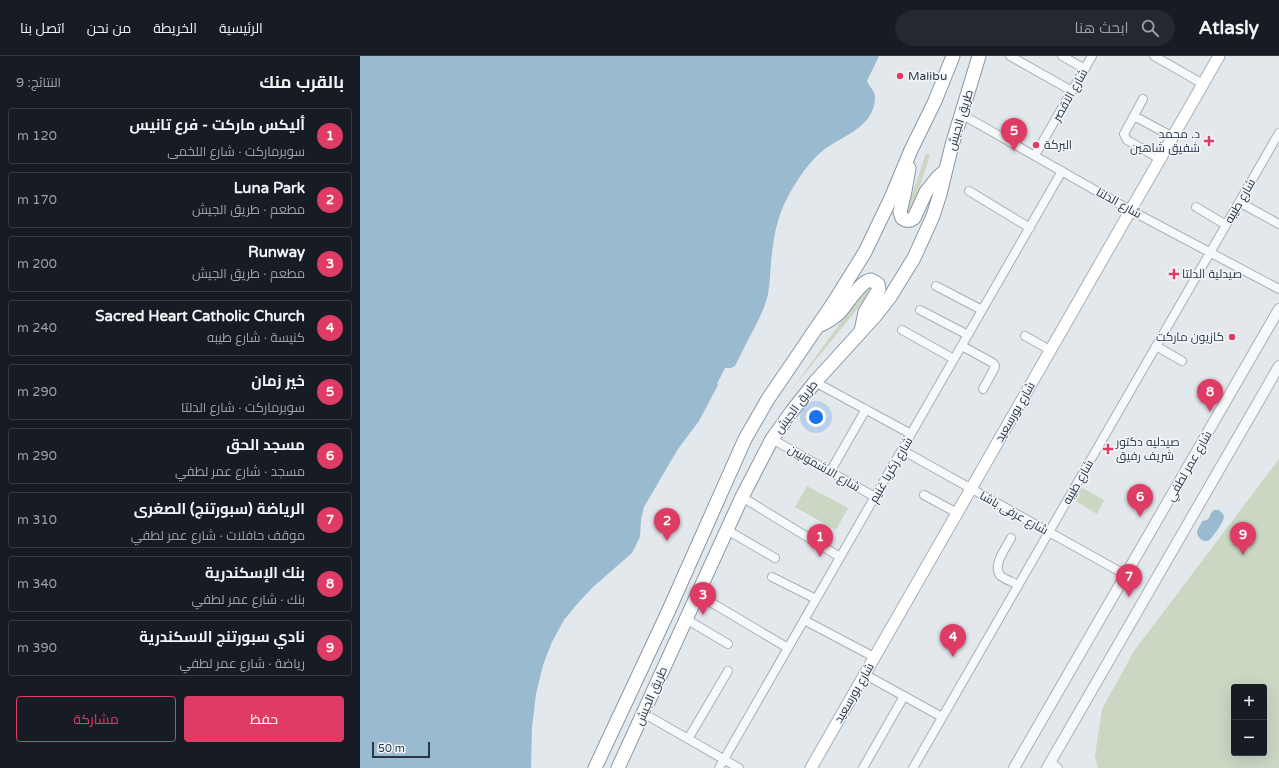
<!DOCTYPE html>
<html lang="ar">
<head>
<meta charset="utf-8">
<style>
  :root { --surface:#171b24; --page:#242831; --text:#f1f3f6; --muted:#9ea1a6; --line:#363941; --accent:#de3b65 }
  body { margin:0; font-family:"Varela Round",Cairo,sans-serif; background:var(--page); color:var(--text); direction:rtl }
  .controls { position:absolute; right:12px; bottom:12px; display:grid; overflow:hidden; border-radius:4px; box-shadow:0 4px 16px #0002 }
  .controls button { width:36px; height:36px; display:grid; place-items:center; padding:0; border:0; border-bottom:1px solid var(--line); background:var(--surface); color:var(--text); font:20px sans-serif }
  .scale { position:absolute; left:12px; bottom:10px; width:58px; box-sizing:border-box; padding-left:4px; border:2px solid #283747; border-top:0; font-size:11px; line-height:14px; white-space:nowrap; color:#283747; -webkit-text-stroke:3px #f3f6f9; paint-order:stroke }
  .you { position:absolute; left:456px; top:361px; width:14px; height:14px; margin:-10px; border:3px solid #fff; border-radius:50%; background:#1a73e8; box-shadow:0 0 0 6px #1a73e833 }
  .badge { display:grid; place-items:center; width:26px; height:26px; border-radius:50%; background:var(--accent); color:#fff; font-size:13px; font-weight:700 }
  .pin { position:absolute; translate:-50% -33px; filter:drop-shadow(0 1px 2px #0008) }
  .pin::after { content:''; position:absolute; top:21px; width:14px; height:12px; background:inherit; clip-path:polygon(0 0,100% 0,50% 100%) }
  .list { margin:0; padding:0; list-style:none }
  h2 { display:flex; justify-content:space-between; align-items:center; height:52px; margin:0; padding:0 16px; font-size:17px }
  h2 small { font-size:13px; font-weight:400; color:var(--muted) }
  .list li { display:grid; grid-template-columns:26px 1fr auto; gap:12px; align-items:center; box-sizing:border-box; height:56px; margin:0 8px 8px; padding:0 8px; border:1px solid var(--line); border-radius:4px }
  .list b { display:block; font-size:15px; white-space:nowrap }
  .list p { margin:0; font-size:13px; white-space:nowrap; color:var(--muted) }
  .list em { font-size:13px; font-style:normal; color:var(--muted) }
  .actions { display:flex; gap:8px; padding:12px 16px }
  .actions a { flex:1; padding:9px 0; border:1px solid var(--accent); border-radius:4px; text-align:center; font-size:14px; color:var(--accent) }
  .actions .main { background:var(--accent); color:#fff }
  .icon { flex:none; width:22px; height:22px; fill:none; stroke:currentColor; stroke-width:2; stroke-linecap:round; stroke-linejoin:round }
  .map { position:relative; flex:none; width:919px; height:712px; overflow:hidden; direction:ltr }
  header { display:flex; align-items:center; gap:24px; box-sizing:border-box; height:56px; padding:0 20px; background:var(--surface); border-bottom:1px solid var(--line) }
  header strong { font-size:19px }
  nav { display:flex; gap:22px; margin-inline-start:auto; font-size:14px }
  .search { width:280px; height:36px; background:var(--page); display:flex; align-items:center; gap:10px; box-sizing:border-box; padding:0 14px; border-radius:22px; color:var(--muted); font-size:15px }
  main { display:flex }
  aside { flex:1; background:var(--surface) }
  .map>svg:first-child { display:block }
  .green { fill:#cad7c3; fill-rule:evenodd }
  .water { fill:#9abad0 }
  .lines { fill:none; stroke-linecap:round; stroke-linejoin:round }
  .minor-casing { stroke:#a7afb8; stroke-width:10 }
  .tertiary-casing { stroke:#a7afb8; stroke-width:12 }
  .secondary-casing { stroke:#a7afb8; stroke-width:13 }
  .trunk-casing { stroke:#8897a5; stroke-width:15 }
  .minor { stroke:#f6f8fa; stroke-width:8 }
  .tertiary { stroke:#f6f8fa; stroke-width:10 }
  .secondary { stroke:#fff; stroke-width:11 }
  .trunk { stroke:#fff; stroke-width:13 }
  .poi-dot { fill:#de3b65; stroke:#f3f6f9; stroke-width:1.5 }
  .labels { text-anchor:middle; stroke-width:3; stroke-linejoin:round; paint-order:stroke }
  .poi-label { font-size:12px; fill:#283747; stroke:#f3f6f9; text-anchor:start }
  .street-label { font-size:12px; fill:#283747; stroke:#f3f6f9 }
</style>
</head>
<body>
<header>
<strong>Atlasly</strong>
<div class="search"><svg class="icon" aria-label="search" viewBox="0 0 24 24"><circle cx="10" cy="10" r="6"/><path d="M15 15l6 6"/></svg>ابحث هنا</div>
<nav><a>الرئيسية</a><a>الخريطة</a><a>من نحن</a><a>اتصل بنا</a></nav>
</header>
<main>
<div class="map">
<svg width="919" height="712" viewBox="0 0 919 712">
  <rect width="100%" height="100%" fill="#e3e8ed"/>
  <path class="green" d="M566,97L570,99L552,155L548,156L547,154Z
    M509,231L511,233L510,237L430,336L505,233Z
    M919,403V712H738L735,700L742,653L774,595ZM874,631H904V697H874Z
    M447,430L488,452L476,474L435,451Z
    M719,430L744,444L737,458L712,443Z"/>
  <path class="water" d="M0,0H519L507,25C509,31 515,34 515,41C515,73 479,80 460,97C448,108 439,121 431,135C421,152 415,171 413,190C410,206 411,222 408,238C404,256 394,272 386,288C382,295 379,303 375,310L371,312H365L357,328L358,329L339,365L318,393L284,451L281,463L280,481L272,497L233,531L218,547L204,564L192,586L183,609L176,638L172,672L171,712H0Z
    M854,454H859C861,456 864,458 864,461C864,465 852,483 848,485C846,485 844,485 842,484C839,482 837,479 837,476C837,474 842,467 842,465L847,464L849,462L851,457Z"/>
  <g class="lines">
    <defs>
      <path id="minor" d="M650,0L712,35
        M702,0L725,13
        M794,0L843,28
        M783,43L764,78L767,84L800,103
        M601,58L770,154L919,233
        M774,60L813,81
        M675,99L732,0
        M609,135L670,172
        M879,146L919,168
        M836,151L866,169
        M576,230L622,254
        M560,254L608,279
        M542,274L594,303
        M665,280L690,294
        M602,290L633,307L635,310L634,313L623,333
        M796,290L822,305
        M455,326L551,378
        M412,383L515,441
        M542,394L766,519
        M470,416L506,353
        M564,439L597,457
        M382,441L480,501
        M367,474L415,502
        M651,482C646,492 631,511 641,520C646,524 653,526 658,529
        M412,521L456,543
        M337,538L428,592
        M326,563L368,588
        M444,564L514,601
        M504,618L582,661
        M283,657L379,712
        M328,683L368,615
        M690,705L698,712
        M359,712L702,115
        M503,712L544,640
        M553,712L919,77"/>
      <path id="tertiary" d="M654,712L919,253
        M687,712L919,310"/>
      <path id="secondary" d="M451,712L859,0"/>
      <path id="trunk" d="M549,112L545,135L540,156L542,162C546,165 550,165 554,162L566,136L577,122L585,115
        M461,269C467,266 474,262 479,257C487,249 500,225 511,224L518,228L519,233L505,256L501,275
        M235,712L308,556L385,383L408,343L474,246L505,196L531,142L551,94L575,45L593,0
        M258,712L382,441L412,383L432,355L455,326L516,259L530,241L554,202L573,160L580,138L592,89L619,0"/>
    </defs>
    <use href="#minor" class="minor-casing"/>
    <use href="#tertiary" class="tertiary-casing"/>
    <use href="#secondary" class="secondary-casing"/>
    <use href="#trunk" class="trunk-casing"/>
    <use href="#minor" class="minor"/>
    <use href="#tertiary" class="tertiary"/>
    <use href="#secondary" class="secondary"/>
    <use href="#trunk" class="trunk"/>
  </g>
  <g class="poi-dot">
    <circle cx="540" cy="20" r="4"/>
    <path d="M847 79h4v4h4v4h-4v4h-4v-4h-4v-4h4z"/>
    <circle cx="676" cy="89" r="4"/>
    <path d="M812 212h4v4h4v4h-4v4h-4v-4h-4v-4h4z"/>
    <circle cx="872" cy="281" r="4"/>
    <path d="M746 387h4v4h4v4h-4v4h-4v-4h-4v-4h4z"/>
  </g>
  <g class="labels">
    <g class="poi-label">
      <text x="548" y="24">Malibu</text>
      <text x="840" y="82" text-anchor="end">د. محمد<tspan x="840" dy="14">شفيق شاهين</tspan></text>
      <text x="684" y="93">البركة</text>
      <text x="822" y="222">صيدلية الدلتا</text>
      <text x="864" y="285" text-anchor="end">كازيون ماركت</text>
      <text x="756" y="390">صيدليه دكتور<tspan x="756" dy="14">شريف رفيق</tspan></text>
    </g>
    <g class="street-label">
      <text transform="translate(710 39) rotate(-60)" y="4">شارع الاقصر</text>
      <text transform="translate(600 64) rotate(-73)" y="4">طريق الجيش</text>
      <text transform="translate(880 145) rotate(-60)" y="4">شارع طيبه</text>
      <text transform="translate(759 147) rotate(29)" y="4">شارع الدلتا</text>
      <text transform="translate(436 351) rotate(-53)" y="4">طريق الجيش</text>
      <text transform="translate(655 356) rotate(-60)" y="4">شارع بورسعيد</text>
      <text transform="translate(829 410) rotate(-60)" y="4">شارع عمر لطفي</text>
      <text transform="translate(464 412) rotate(30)" y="4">شارع الاشمونيين</text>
      <text transform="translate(531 414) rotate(-60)" y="4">شارع زكريا غنيم</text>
      <text transform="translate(718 426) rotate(-60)" y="4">شارع طيبه</text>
      <text transform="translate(654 457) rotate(29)" y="4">شارع عرفى باشا</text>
      <text transform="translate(494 637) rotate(-60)" y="4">شارع بورسعيد</text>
      <text transform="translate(291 640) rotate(-66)" y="4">طريق الجيش</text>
    </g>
  </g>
</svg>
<div class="controls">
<button>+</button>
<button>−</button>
</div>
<div class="scale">50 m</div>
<div class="you"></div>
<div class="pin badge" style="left:460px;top:501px">1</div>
<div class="pin badge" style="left:307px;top:485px">2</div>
<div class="pin badge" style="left:343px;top:559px">3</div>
<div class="pin badge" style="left:593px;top:601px">4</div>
<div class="pin badge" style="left:654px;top:95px">5</div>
<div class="pin badge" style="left:780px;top:461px">6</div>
<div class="pin badge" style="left:769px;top:541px">7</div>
<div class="pin badge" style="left:850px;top:356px">8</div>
<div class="pin badge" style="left:883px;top:499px">9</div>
</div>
<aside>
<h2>بالقرب منك<small>النتائج: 9</small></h2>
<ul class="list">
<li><span class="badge">1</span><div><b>أليكس ماركت - فرع تانيس</b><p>سوبرماركت · شارع اللخمى</p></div><em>120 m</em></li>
<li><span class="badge">2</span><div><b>Luna Park</b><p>مطعم · طريق الجيش</p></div><em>170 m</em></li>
<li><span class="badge">3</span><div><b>Runway</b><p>مطعم · طريق الجيش</p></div><em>200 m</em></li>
<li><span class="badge">4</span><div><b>Sacred Heart Catholic Church</b><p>كنيسة · شارع طيبه</p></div><em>240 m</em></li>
<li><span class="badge">5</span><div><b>خير زمان</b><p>سوبرماركت · شارع الدلتا</p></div><em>290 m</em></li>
<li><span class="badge">6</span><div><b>مسجد الحق</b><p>مسجد · شارع عمر لطفي</p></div><em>290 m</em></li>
<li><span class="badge">7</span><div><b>الرياضة (سبورتنج) الصغرى</b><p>موقف حافلات · شارع عمر لطفي</p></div><em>310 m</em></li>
<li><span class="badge">8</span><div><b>بنك الإسكندرية</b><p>بنك · شارع عمر لطفي</p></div><em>340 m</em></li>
<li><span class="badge">9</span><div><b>نادي سبورتنج الاسكندرية</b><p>رياضة · شارع عمر لطفي</p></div><em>390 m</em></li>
</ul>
<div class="actions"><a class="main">حفظ</a><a>مشاركة</a></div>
</aside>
</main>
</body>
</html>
